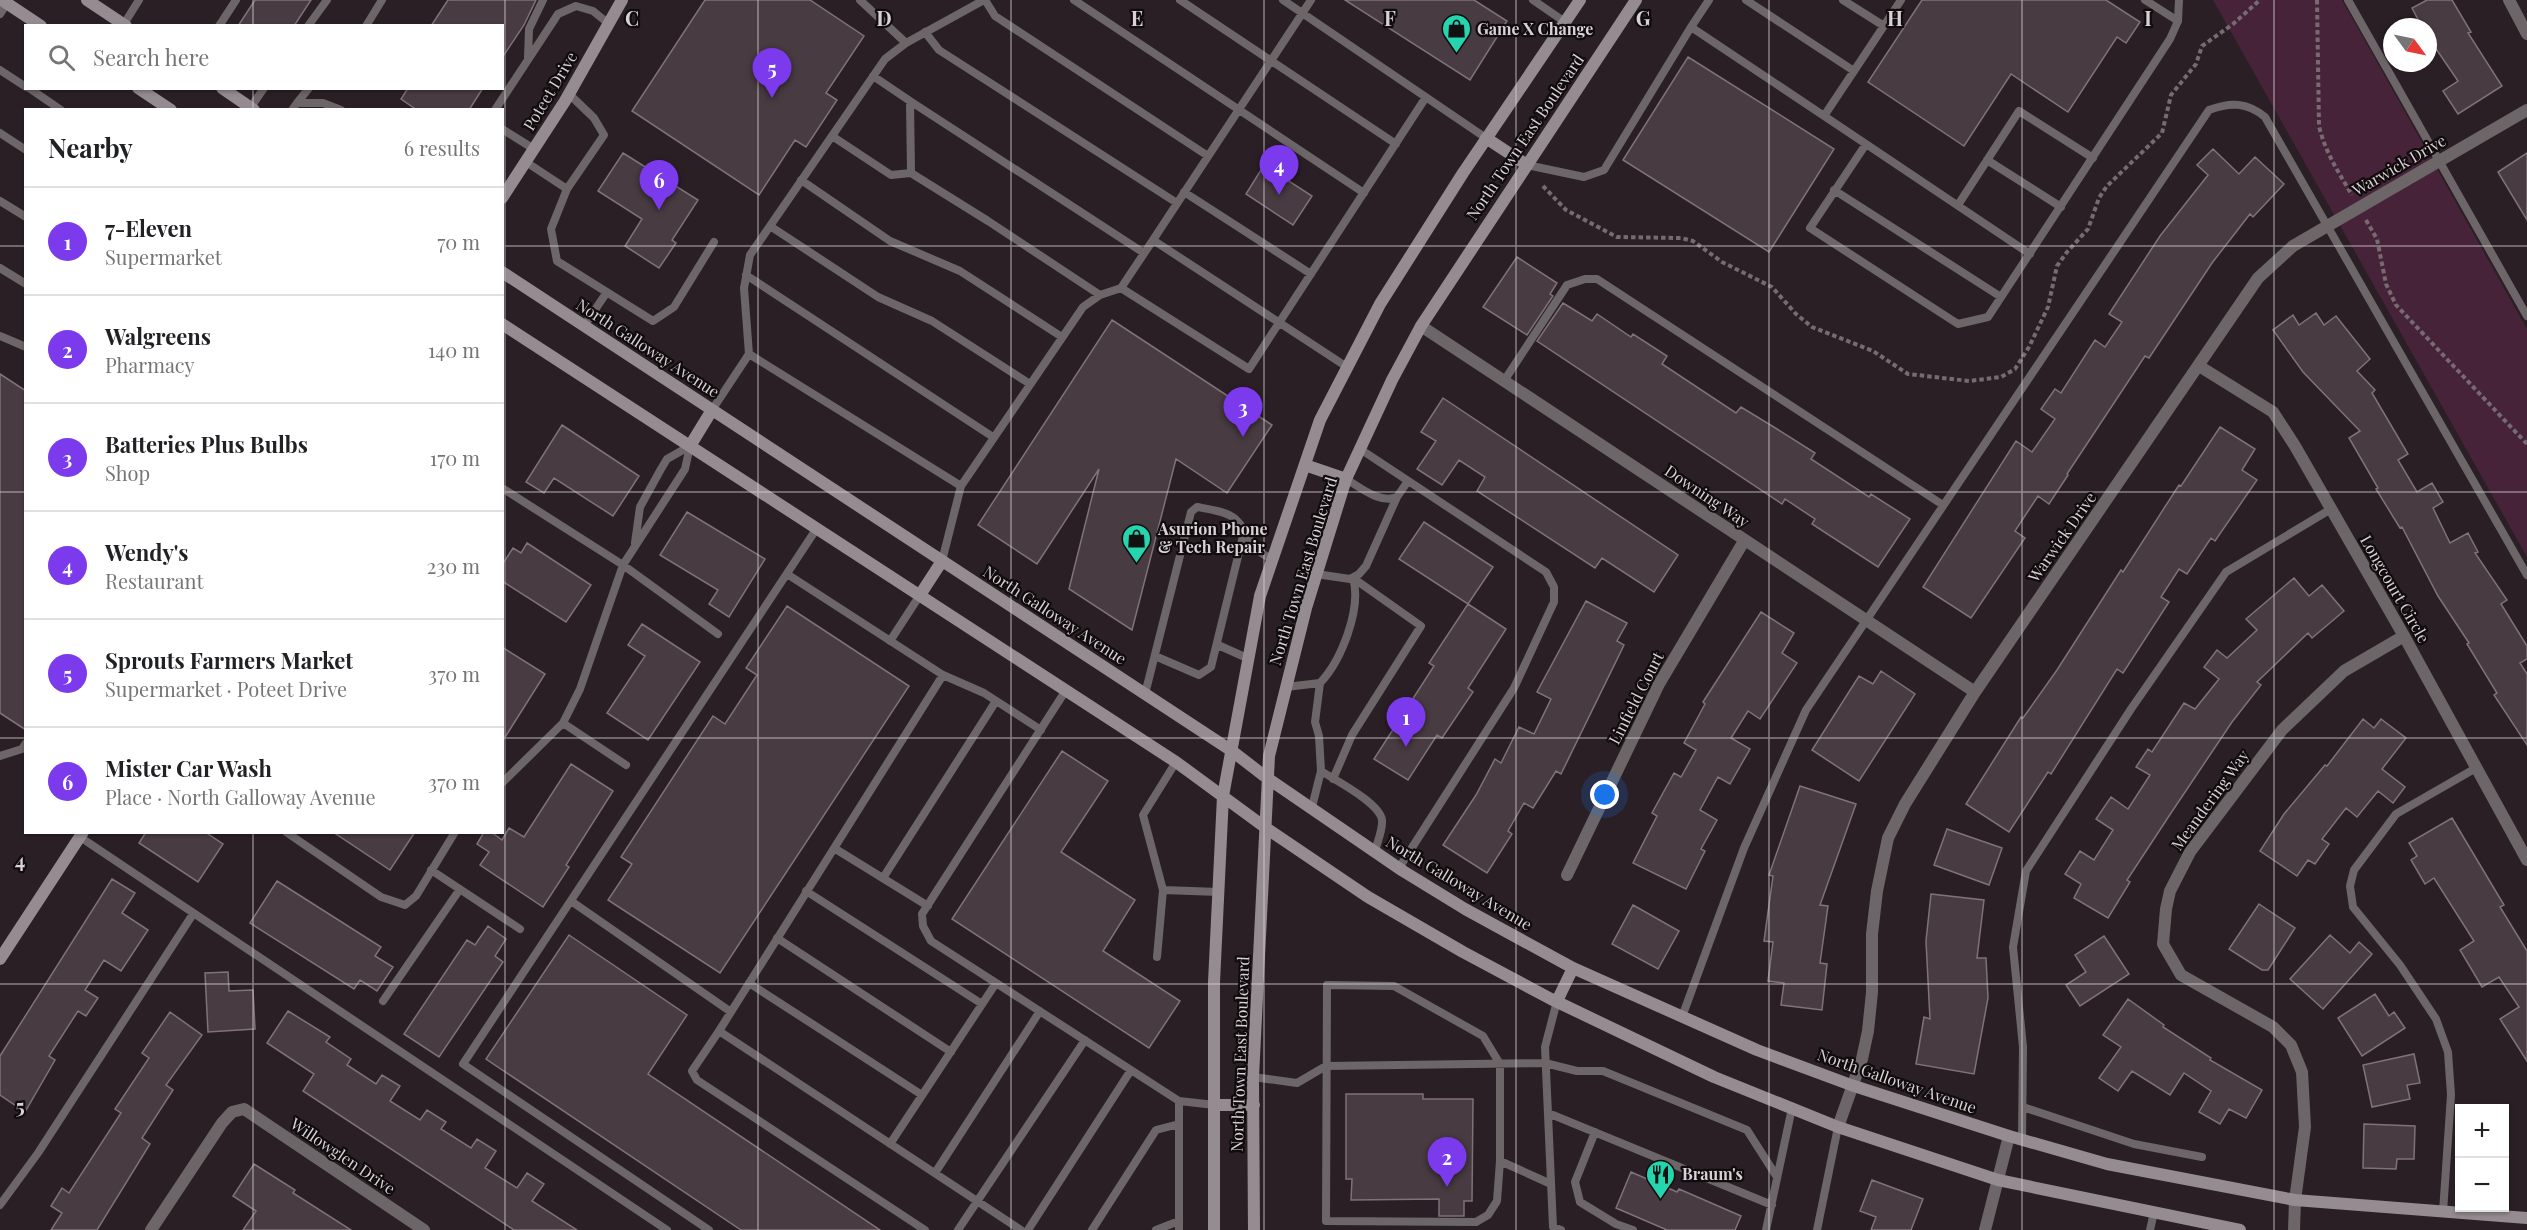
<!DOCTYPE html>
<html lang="en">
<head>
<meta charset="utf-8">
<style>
  :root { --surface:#fff; --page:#f2f2f2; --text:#202124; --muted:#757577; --line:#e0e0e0; --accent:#7c3aed }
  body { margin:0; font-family:"Playfair Display",serif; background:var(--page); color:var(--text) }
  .controls { position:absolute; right:18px; bottom:18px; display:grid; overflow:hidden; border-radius:0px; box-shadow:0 2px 4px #0004 }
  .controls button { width:54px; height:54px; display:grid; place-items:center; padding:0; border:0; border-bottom:2px solid var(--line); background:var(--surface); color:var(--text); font:30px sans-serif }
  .compass { position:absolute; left:2383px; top:18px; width:54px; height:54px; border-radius:50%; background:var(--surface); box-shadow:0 2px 4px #0004; rotate:123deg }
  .you { position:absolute; left:1605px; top:795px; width:21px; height:21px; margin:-15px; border:4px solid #fff; border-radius:50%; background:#1a73e8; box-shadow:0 0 0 9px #1a73e833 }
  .badge { display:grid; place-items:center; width:39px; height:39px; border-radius:50%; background:var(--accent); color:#fff; font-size:20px; font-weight:700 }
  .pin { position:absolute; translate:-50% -50px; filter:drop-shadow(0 2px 3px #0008) }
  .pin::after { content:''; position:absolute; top:32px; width:21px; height:18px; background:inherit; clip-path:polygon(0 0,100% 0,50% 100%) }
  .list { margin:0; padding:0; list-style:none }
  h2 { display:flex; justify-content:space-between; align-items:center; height:78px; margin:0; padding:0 24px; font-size:26px }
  h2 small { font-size:20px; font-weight:400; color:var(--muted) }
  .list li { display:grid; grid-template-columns:39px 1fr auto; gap:18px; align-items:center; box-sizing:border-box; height:108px; padding:0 24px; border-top:2px solid var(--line) }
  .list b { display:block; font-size:22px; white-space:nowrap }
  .list p { margin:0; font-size:20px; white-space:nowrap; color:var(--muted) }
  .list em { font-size:20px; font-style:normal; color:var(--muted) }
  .icon { flex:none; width:33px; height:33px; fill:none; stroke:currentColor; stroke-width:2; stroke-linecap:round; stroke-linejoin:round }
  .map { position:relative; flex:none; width:2527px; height:1230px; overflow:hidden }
  .search { position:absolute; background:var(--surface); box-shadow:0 2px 4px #0004; left:24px; top:24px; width:480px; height:66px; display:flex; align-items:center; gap:15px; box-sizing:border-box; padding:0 21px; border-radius:0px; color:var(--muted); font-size:22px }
  .panel { position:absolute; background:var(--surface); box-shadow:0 2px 4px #0004; left:24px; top:108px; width:480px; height:726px; border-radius:0px }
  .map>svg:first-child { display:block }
  .green { fill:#472339 }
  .building { fill:#483b42; stroke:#807279; stroke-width:1.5 }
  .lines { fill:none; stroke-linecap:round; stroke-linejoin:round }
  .path { stroke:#756b70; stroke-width:4; stroke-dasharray:4.5 3; stroke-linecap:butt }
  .lane { stroke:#6c6669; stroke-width:8 }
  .street { stroke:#6c6669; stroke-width:12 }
  .secondary { stroke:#958c91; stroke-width:12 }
  .grid { fill:none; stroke:#d9d1d5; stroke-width:1.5; stroke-opacity:0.55 }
  .labels { text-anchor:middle; stroke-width:4.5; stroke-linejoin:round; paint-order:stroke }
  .poi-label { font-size:16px; font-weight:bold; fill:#d9d1d5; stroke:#100b0d; text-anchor:start }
  .street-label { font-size:16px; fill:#d9d1d5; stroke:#100b0d }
  .grid-label { font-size:20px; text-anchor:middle; font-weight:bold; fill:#d9d1d5; stroke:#100b0d; stroke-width:4.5; stroke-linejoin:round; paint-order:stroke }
</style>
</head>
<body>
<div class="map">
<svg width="2527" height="1230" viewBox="0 0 2527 1230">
  <rect width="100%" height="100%" fill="#2a1f25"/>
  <path class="green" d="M2213,0H2342L2527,329V557Z"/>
  <path class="building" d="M255,0H311L294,26H238Z
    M448,0H536L524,25L502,58V26H431Z
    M705,0H810L864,36L826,93L837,100L806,147L795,140L759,195L632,111Z
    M1345,0H1474L1507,21L1470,80Z
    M1922,0H2106L2140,22L2126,43L2117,37L2068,112L2011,74L1964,146L1868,82Z
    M2427,0H2452L2471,32L2468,33L2502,86L2458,114L2443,91L2458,81L2428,37V27H2422L2412,8Z
    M1688,57L1834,149L1769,252L1623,160Z
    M408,88H483L469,110H417L401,99Z
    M2213,149L2239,174L2255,157L2284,184L2253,217L2250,214L2212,263L2149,358L2145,356L2067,474L2068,475L2049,504L2038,496L2015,531L2025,538L1971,618L1923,587L2016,441L2032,452L2055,419L2041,409L2055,389L2061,393L2095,340L2105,347L2122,322L2109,314L2160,236L2208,175L2197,165Z
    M623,153L698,200L672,240L676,243L659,268L625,246L642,219L598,191Z
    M2527,153V220L2498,172Z
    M1264,165L1312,196L1293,225L1246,194Z
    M1517,257L1557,283L1550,294L1553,296L1527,335L1483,307Z
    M1563,303L1592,321L1597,314L1631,337L1633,334L1667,356L1662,364L1736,413L1741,407L1777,429L1815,453L1811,459L1869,497L1871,494L1910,519L1878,567L1812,524L1815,519L1785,499L1782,504L1537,341Z
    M2316,313L2324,325L2336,316L2370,359L2357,371L2375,390L2372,393L2408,454L2398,460L2417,492L2432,483L2443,502L2433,508L2450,543L2468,533L2478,552L2475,553L2507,600L2501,604L2527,646V659L2520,663L2527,674V745L2494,695L2497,693L2467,644L2469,643L2438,596L2402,527L2400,528L2376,489L2378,488L2349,438L2360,431L2303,372L2273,330L2293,315L2299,325Z
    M1112,320L1272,425L1227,493L1176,459L1132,630L1069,589L1099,469L1037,564L978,525Z
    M0,374L26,391V730L0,713Z
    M1443,398L1678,555L1654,592L1602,558L1595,568L1477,491L1485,477L1459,460L1442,485L1417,469L1436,441L1421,432Z
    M562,425L639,476L613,516L554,478L544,493L526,482Z
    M2220,427L2255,449L2242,470L2257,480L2215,541L2211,538L2187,574L2179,569L2161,597L2169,602L2123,673L2117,669L2051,774L2048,772L2009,832L1966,804L2021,717L2023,718L2057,670L2121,570L2123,572L2179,485L2181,486Z
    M687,512L765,559L729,617L709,604L718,590L660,555Z
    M1424,522L1493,567L1468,604L1399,559Z
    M527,543L591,585L566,622L502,581V565L513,548L521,553Z
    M2294,578L2309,596L2322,585L2344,611L2312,638L2308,633L2257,682L2261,685L2232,722L2169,816L2127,880L2130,882L2108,918L2074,898L2081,884L2065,874L2080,851L2094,860L2113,830L2096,819L2111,797L2128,809L2150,775L2136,767L2148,749L2152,752L2184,703L2195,709L2219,679L2204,667L2217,650L2227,658L2257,630L2246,619Z
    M1586,601L1627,623L1617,641L1624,645L1561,774L1556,771L1533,808L1524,803L1508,831L1512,834L1487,873L1443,845L1476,795L1495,759L1501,763L1519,727L1534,734L1551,699L1537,692Z
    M1468,604L1506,629L1468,688L1473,692L1442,738L1437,735L1408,780L1374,759L1434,666L1429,663Z
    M787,606L909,686L720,973L608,900L632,864L621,857L713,716L725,724L757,675L746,668Z
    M1761,612L1794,633L1782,653L1797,663L1760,719L1748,711L1731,738L1750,749L1730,784L1718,777L1700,810L1717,820L1701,849L1705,851L1686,889L1633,863L1657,816L1652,813L1674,773L1681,777L1696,750L1684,743L1705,704L1703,702Z
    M642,624L700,662L648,740L607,713L645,656L628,645Z
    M502,647L545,674L502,742Z
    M1881,671L1915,694L1859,781L1812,750L1859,676L1873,684Z
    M2363,719L2374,728L2381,719L2406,738L2382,769L2405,787L2393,803L2378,791L2357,817L2346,808L2322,839L2329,844L2315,864L2308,860L2297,876L2260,851L2284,814L2325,765L2327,766Z
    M1062,751L1108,781L1061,852L1135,900L1103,951L1180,1001L1149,1048L952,919Z
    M571,764L613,791L566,865L569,867L543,907L480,865L489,852L477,844L484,832H491L502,840L509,828L524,837Z
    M1800,786L1856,804L1820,905L1828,906L1820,963L1827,964L1822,1010L1781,1005L1784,983L1768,981L1773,942L1764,941L1773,876L1769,875Z
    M2452,818L2504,905L2500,907L2527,951V1061L2500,1019L2519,1007L2499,977L2482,987L2460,950L2474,941L2434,878L2425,884L2411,860L2417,856L2409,843Z
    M1947,829L2002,848L1989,885L1934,865Z
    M146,832H205L223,844L198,882L139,843Z
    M333,832H415L390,870Z
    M112,879L135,893L122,913L148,930L121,971L104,960L85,990L98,998L86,1016L78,1011L49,1056L55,1060L25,1112L0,1095V1056Z
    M277,881L381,947L375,956L393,967L377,991L360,980L354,989L250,923Z
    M1931,894L1984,900L1977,958H1986L1988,998L1974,1074L1916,1064L1924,1017L1930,1019L1926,941Z
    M2259,904L2295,928L2268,970H2262L2229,949Z
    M1633,905L1679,931L1658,969L1612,944Z
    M488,926L506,939L495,956L503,962L439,1057L404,1034L467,940L475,945Z
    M569,935L687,1015L648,1074L880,1230H741L486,1059Z
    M2330,935L2350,953L2359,942L2372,954L2323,1009L2290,979Z
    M2104,936L2129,974L2080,1006L2066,985L2086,972L2075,955Z
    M228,972L229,991L253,990L255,1029L208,1032L205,973Z
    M2375,994L2389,1016L2394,1012L2405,1028L2362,1056L2338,1018Z
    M2128,999L2164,1025L2163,1027L2211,1058L2210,1060L2262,1090L2246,1118L2229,1109L2220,1124L2199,1112L2211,1091L2184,1073L2170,1095L2132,1071L2118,1091L2099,1078L2121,1047L2103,1035Z
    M288,1011L330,1037L326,1042L351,1059L347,1065L376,1084L382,1075L400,1086L390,1101L420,1120L427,1110L446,1122L441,1129L471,1148L477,1139L496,1151L485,1168L517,1188L527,1173L544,1184L532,1201L577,1230H514L303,1091L314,1074L267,1043Z
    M170,1012L202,1035L166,1085L173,1090L142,1138L150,1144L97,1230H51L62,1213L51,1206L62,1188L69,1193L121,1113L115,1109L149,1058L142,1053Z
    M2414,1054L2420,1083L2407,1085L2410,1099L2372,1107L2363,1065Z
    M1346,1094H1423V1099H1473L1472,1201H1464V1216H1439V1199L1351,1200L1352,1179H1346Z
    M2364,1124L2415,1126L2414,1159H2397L2396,1169L2363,1168Z
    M254,1164L295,1190L293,1193L351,1230H243L256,1211L233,1196Z
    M1631,1172L1677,1192L1679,1189L1741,1216L1735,1230H1667L1616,1208Z
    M1872,1180L1923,1199L1911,1230H1871L1876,1217L1860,1211Z"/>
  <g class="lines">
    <path class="path" d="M2317,0L2319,126C2325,152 2339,173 2352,195
      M1543,186L1566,210L1617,237L1681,238L1693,241L1722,262L1772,287L1796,314L1812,327L1873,351L1908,374L1969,381L2001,377L2015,369L2029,347L2048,307L2057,266L2067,252L2088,229L2099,198L2107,186L2162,133L2171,95L2196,64L2202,46L2233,24L2260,0
      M2366,220L2377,239L2386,284L2396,305L2527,444"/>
    <path class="lane" d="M860,0L906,43
      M985,0L995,16L1208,156
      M1074,0L1364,193
      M1180,0L1396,144
      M1283,0L1486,138
      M1533,0L1565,22
      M1709,0L1691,27L1866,144L1810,228L1958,324L1988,317L2170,39L2178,21L2145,0
      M1746,0L1854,71L1901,0
      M1843,0L1884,26
      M2348,0L2527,316
      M0,14L7,3
      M2178,21L2179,0
      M124,24L139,0
      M219,26L236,0
      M308,26L327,0
      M366,26L382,0
      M925,32L939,50L1177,203
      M528,57L529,29L543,0
      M0,70L26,87
      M29,88L61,110
      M910,101L1144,253
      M297,103L309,88
      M251,107L264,88
      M292,110L297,103H323L341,110
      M495,110L558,14L576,6L593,11L609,24
      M1824,116L1854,71
      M502,129L534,149
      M0,133L26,150
      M832,136L891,175L911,173L910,101L873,76
      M1866,144L2030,254
      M1987,160L2061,207
      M526,162L567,189L551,229L557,261L653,321L674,307L714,242
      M1527,165L1584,177L1604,170L1691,27
      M911,173L988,221L1100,295
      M801,180L890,241L960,271L1062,337
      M567,189L604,135L594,118L569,94
      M1834,190L2001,297
      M1184,192L1311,274
      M0,201L26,217
      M1958,205L2019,111L2093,158
      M770,226L878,297L932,321L1030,384
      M1153,240L1311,0
      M0,268L26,284
      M746,275L993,437
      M1121,288L1249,369L1426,97
      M584,326L607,292
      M0,336L26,347
      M749,354L961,486
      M1504,381L1567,285L1585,279H1597L1943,505
      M712,410L749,354L744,288L750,255L885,59L906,43L984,0
      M1360,449L1546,572L1554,587V602L1514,688L1399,868
      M1346,479C1361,488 1380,504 1397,497L1408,481
      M502,488L623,565L718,634
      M635,543L640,507L661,469L667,459L690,446
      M942,561L961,486L1083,307L1100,295L1121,288L1153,240L1347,367
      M787,574L943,675L984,693L1041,730
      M1316,574L1350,579L1359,574L1366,566L1397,497
      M890,641L920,595
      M1218,645L1247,658
      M1155,656L1199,675L1211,667L1244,532
      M943,675L719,1031L1021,1230
      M1286,687L1320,683C1341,661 1362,609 1353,578
      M1066,690L922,914L923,926L931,941L1179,1101V1230
      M1145,694L1191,512L1197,507C1208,509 1225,511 1234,518C1250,531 1249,551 1273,559
      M563,723L626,765
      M0,756L22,749L26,743
      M1321,771C1335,780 1380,803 1382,820C1383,830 1377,842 1375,852
      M1333,779L1352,735L1421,626L1353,578
      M502,783L563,723L580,689L623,565L685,469L690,446
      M1312,807L1321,771L1319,736L1315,722L1320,683
      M286,832L381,897L405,905L416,896L455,832
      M80,837L667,1230
      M834,848L928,906
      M431,870L520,929
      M883,878L996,701
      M1163,890L1219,892
      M806,891L982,1004
      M571,901L731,1012
      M777,938L951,1052
      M1157,957L1163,890L1143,815L1176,762
      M749,983L922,1095
      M1327,985L1394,986L1483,1036L1500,1064V1161L1497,1201L1488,1215L1476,1222L1326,1221Z
      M383,1001L460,889
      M1557,1001L1545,1047L1553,1227L1561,1230
      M1682,1017L1744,848L1806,710L2209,110C2230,102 2247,102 2265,117L2527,575
      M719,1031L692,1071L697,1080L925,1230
      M1253,1077L1297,1083L1326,1066L1545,1063L1577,1071H1603L1747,1130L1777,1177
      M1179,1101L1215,1105
      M2023,1107L2134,1144L2202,1157
      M1548,1113L1772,1205
      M1595,1132L1575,1182L1580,1202L1616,1224L1633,1230
      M2022,1140L2023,1047L2013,947L2026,871L2131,709L2226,572L2331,509
      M890,1144L996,983
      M1500,1161L1551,1184
      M935,1173L1040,1011
      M0,1205L38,1153L193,914
      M2443,1212L2451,1095L2448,1052L2436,1019L2400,965L2353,907L2350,886L2354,870L2396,814L2476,768
      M709,1230L463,1064L817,528
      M958,1230L1085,1040
      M1028,1230L1131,1070
      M1092,1230L1156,1130L1179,1124
      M1156,1230L1179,1221
      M1766,1230L1792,1108
      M1817,1230L1838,1127
      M2150,1230L2154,1212"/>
    <path class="street" d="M2509,0L2527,34
      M1421,326L1975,692
      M2199,366L2273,412L2295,446L2404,636L2527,860
      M1567,875L1659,684L1744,541
      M1838,1127L1862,1059L1868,1031L1872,992V934L1877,891L1888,838L1905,804L1975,692L2258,278L2293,246L2527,110
      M151,1230L222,1123L232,1112L244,1109L424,1230
      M1985,1230L2009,1136
      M2294,1230L2295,1200L2305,1127L2302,1072L2291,1045L2273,1027L2181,975L2163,944L2166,909L2170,891L2190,852L2282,730L2344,671L2404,636"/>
    <path class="secondary" d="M2,0L41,26
      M87,0L126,26
      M138,88L171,110
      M222,88L254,110
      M1486,138L1527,165
      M502,198L565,101L622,0
      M502,272L1232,751L1267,778L1403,871L1465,909L1573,968L1757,1050L1851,1085L2009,1136L2107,1164L2295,1200L2527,1218
      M502,324L1176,762L1266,828L1368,897L1463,952L1551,999L1714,1077L1838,1127L1998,1180L2240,1230
      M690,446L712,410
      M1305,465L1346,479
      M920,595L942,561
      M0,959L83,832
      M1557,1001L1573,968
      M1215,1105H1254
      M1214,1230V982L1223,796L1260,596L1320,420L1380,304L1463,173L1580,0
      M1254,1230L1253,1077L1269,756L1306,608L1346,479L1392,380L1421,326L1636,0"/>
  </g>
  <path class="grid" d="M253,0V26M505,0V1230M758,0V1230M1011,0V1230M1264,0V1230M1516,0V1230M1769,0V1230M2022,0V1230M2274,0V1230M253,88V110M0,246H26M502,246H2527M0,492H26M502,492H2527M0,738H26M502,738H2527M253,832V1230M0,984H2527"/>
  <defs>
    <symbol id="shop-pin" viewBox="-11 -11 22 30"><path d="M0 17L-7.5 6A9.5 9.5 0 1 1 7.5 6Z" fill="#24d5ae" stroke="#100b0d"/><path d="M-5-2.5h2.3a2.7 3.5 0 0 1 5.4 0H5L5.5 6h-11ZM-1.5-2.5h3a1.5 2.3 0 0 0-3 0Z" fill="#111"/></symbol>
    <symbol id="restaurant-pin" viewBox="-11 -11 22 30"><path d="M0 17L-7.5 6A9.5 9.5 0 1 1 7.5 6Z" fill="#24d5ae" stroke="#100b0d"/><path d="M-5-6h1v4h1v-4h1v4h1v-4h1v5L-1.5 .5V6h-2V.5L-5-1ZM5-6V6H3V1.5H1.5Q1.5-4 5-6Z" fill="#111"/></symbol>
  </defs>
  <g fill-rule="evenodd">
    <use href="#shop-pin" x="1440" y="12" width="33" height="45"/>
    <use href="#shop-pin" x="1120" y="522" width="33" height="45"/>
    <use href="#restaurant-pin" x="1644" y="1158" width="33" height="45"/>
  </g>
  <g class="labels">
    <g class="poi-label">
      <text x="1477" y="35">Game X Change</text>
      <text x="1158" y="535">Asurion Phone<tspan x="1158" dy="18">&amp; Tech Repair</tspan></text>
      <text x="1682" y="1180">Braum's</text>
    </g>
    <g class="street-label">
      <text transform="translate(550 91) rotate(-59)" y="6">Poteet Drive</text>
      <text transform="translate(1525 137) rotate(-56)" y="6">North Town East Boulevard</text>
      <text transform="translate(2399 165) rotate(-30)" y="6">Warwick Drive</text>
      <text transform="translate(648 348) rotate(33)" y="6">North Galloway Avenue</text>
      <text transform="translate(1707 496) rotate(34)" y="6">Downing Way</text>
      <text transform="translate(2062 537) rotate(-55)" y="6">Warwick Drive</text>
      <text transform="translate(1303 571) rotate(-73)" y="6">North Town East Boulevard</text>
      <text transform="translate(2395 589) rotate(60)" y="6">Longcourt Circle</text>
      <text transform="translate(1055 615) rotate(33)" y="6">North Galloway Avenue</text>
      <text transform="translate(1636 698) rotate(-63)" y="6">Linfield Court</text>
      <text transform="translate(2210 800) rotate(-54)" y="6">Meandering Way</text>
      <text transform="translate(1459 883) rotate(31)" y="6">North Galloway Avenue</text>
      <text transform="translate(1240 1054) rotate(-88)" y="6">North Town East Boulevard</text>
      <text transform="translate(1897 1081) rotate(19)" y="6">North Galloway Avenue</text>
      <text transform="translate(343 1156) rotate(34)" y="6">Willowglen Drive</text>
    </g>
  </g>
  <g class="grid-label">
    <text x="632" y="26">C</text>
    <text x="884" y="26">D</text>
    <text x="1137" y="26">E</text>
    <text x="1390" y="26">F</text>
    <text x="1643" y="26">G</text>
    <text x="1895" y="26">H</text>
    <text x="2148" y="26">I</text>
    <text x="20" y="868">4</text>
    <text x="20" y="1114">5</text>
  </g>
</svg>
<div class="controls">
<button>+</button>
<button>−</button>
</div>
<svg class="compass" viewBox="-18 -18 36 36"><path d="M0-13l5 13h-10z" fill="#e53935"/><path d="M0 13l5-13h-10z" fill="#757577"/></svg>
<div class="you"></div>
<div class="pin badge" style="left:1406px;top:747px">1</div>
<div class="pin badge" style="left:1447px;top:1187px">2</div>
<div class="pin badge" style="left:1243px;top:437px">3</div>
<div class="pin badge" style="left:1279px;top:195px">4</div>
<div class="pin badge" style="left:772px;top:98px">5</div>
<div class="pin badge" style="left:659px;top:210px">6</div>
<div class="search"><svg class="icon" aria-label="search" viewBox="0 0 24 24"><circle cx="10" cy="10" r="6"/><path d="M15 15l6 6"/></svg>Search here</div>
<section class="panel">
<h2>Nearby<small>6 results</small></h2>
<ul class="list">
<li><span class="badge">1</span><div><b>7-Eleven</b><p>Supermarket</p></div><em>70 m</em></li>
<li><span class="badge">2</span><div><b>Walgreens</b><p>Pharmacy</p></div><em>140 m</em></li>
<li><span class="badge">3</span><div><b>Batteries Plus Bulbs</b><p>Shop</p></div><em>170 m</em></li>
<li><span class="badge">4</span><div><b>Wendy's</b><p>Restaurant</p></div><em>230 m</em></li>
<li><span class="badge">5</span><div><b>Sprouts Farmers Market</b><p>Supermarket · Poteet Drive</p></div><em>370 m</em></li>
<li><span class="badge">6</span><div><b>Mister Car Wash</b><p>Place · North Galloway Avenue</p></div><em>370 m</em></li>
</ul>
</section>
</div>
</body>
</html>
